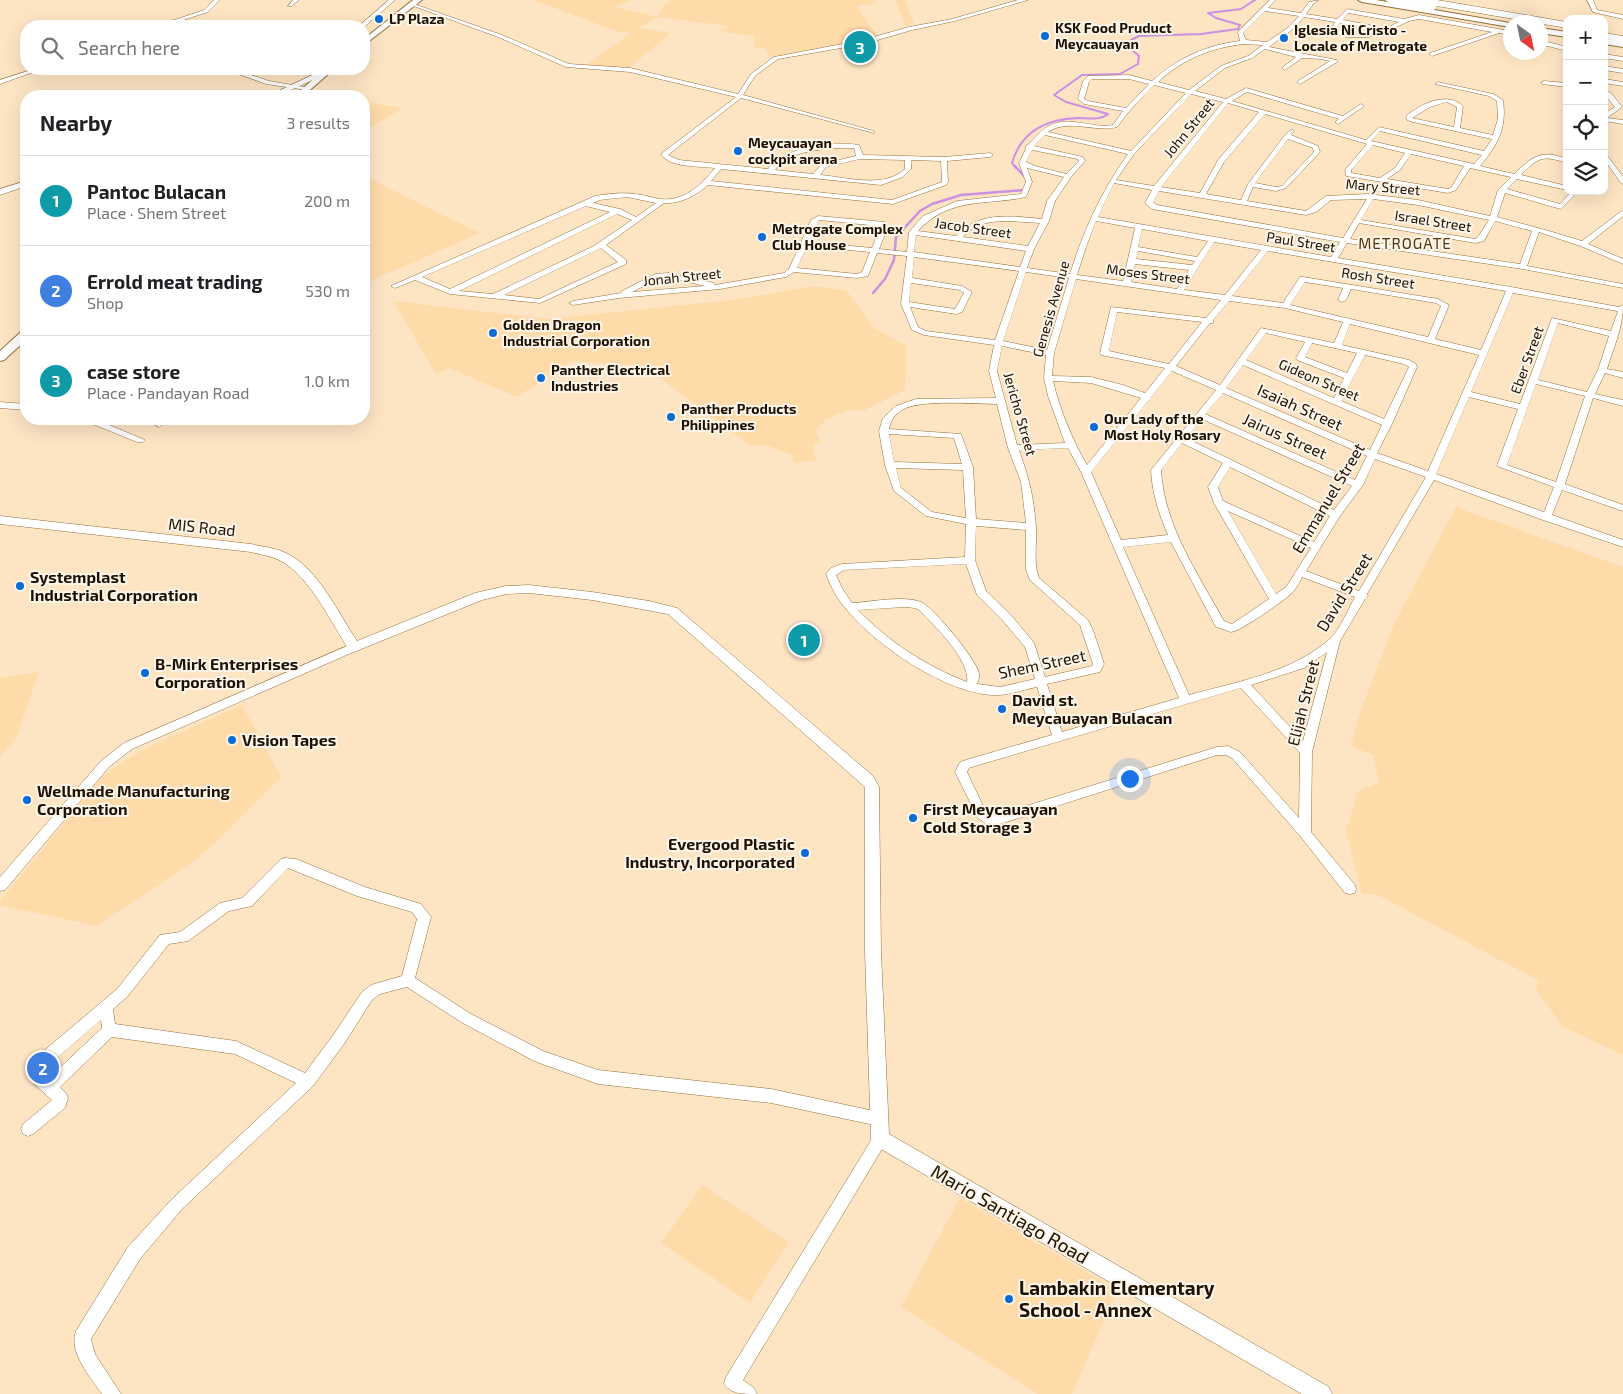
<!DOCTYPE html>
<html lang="en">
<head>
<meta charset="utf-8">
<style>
  :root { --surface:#fff; --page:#f6f6f6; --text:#202124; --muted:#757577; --line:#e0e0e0; --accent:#1a73e8 }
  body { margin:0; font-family:"Exo 2",sans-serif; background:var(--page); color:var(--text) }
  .controls { position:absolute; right:15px; top:15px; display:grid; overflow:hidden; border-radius:10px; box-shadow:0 5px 20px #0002 }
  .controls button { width:45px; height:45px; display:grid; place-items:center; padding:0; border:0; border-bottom:1px solid var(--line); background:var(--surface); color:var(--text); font:25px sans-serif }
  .compass { position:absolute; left:1503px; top:15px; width:45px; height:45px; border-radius:50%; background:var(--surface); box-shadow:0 5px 20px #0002; rotate:147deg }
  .you { position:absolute; left:1129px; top:778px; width:18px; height:18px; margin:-12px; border:4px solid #fff; border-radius:50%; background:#1a73e8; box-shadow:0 0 0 8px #1a73e833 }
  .badge { display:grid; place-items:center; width:32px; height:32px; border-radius:50%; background:var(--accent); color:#fff; font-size:16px; font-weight:700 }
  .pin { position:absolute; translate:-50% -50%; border:2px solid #fff; box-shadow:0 1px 5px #0006 }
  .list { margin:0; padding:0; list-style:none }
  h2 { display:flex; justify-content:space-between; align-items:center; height:65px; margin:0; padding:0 20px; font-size:21px }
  h2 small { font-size:16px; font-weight:400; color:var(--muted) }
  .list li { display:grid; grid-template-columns:32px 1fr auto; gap:15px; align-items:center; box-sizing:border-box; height:90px; padding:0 20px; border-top:1px solid var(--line) }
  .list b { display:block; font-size:19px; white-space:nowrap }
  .list p { margin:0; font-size:16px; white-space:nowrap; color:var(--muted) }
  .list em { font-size:16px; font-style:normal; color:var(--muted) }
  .icon { flex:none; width:28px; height:28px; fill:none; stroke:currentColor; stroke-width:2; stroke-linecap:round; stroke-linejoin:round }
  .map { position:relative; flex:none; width:1623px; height:1394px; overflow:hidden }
  .search { position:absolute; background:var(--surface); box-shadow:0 5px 20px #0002; left:20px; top:20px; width:350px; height:55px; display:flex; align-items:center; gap:12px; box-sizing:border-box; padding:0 18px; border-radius:20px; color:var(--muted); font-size:19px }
  .panel { position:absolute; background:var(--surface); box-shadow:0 5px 20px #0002; left:20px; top:90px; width:350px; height:335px; border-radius:20px }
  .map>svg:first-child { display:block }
  .built { fill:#ffdba9 }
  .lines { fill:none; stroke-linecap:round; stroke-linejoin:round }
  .stream-far1 { stroke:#cb90e2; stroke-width:2 }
  .stream { stroke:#cb90e2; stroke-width:2.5 }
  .minor-casing { stroke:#947039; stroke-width:1 }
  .tertiary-casing { stroke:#947039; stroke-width:1 }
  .secondary-casing { stroke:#947039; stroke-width:2 }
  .motorway-casing { stroke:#947039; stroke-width:1 }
  .minor { fill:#fff; fill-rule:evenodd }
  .tertiary { fill:#fff; fill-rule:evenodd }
  .secondary { fill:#fff; fill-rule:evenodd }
  .motorway { fill:#fff; fill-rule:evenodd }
  .poi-dot { fill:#086cd4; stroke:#fdf5ea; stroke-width:2 }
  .labels { text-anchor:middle; stroke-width:4; stroke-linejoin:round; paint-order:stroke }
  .far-poi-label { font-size:14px; font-weight:bold; fill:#1f1100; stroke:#fdf5ea; text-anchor:start }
  .far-street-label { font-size:14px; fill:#1f1100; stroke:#fdf5ea }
  .far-neighbourhood-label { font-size:15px; letter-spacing:1px; fill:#50360a; stroke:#fdf5ea }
  .street-label { font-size:16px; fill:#1f1100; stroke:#fdf5ea }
  .poi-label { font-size:16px; font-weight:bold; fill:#1f1100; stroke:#fdf5ea; text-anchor:start }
  .near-street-label { font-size:19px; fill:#1f1100; stroke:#fdf5ea }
  .near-poi-label { font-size:19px; font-weight:bold; fill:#1f1100; stroke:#fdf5ea; text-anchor:start }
</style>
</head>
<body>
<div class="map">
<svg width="1623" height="1394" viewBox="0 0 1623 1394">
  <rect width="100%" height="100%" fill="#fde5c4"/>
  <path class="built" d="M533,0H632L615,7L657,17L663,6L672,0H874L877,4L857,6L877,36L851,44L771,57L764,48H755L754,36L720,32L728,26L657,17L639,28L671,33L629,68L583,67L631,33L616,31Z
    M895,0H905L914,24L906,26Z
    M364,102L403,108L368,129L364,128Z
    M364,176L480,233L364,284Z
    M813,286L846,290L874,328L907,346L905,390L865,410L845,411L825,420L816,431L821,443L813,445L814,455L818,460L794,463L792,455L769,446L750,445L644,366L572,361L517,397L449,368L436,374L393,301L549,319L740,299Z
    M1456,507L1623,567V1055L1562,1026L1536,989L1539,981L1376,894H1362L1346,831L1358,791L1379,783L1373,755L1351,746L1359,715L1395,622Z
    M39,672L16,738L0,757V678Z
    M242,705L281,777L218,840L191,864L96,926L0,905V901L101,778L124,761L152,745Z
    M702,1185L789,1242L750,1303L661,1243Z
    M960,1198L1117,1290L1072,1394H1037L901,1307Z"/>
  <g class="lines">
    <path class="stream-far1" d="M1016,168L1012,163C1021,132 1046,119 1078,118C1088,118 1099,121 1108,114L1066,102L1054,95L1082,75L1120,74L1138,64L1139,56L1132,50L1131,40L1139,36L1201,34L1238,29L1240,25L1216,18L1208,13L1241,9L1255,0"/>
    <path class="stream" d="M1015,166L1025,177
      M873,293L885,279L894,260L896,237L920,211L932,204L961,195L1024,190L1025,188"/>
    <defs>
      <path id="minor" d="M214,0H220L208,12L165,26H157L204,10Z
        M293,0H299L292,6H288Z
        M389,0H395L364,27L359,26Z
        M1018,0H1028L955,21L912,30L864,44L778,59L755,76L743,95L874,131V133L741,98L668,155L679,160L768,169C782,147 835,141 859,145L863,155L944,157L990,153L993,155L990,157L947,161L948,182L946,185L893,204L708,185C695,196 681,204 664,203L606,245L626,260V264L540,303L450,294L415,280L395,288L391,286L595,196C608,194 621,192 634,194C643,194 651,198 660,199C684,202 701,185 715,168C700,166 669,168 661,154L736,97L630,72L566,67L498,37L411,5V3L502,35L569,64L630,68L738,94L751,74L774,57L863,40L909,27L952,19ZM836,148H854L856,156L822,164L813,174L775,170C786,152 817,150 836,148ZM860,159L905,160V169C884,189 846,177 820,175L826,167ZM911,160L941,161L942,182L892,200L711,181L721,169L881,185L903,177L911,169ZM627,197L656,203L636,217L620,209L593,203L600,200ZM586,206L610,212L450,289L422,277ZM617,214L632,220L594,246L493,294L459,291ZM601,248L618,262L539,299L504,295Z
        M1270,0H1276L1268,8L1301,13L1309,2L1319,0L1313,4L1306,14L1337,19L1347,9L1404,19L1419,15L1510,31V35L1499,33L1432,56L1429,54L1430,53L1492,32L1419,19L1409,21L1384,33L1368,37H1346L1330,31L1335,22L1304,17L1293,29L1269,47L1337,60V62L1300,84L1297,82L1298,81L1330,61L1321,59L1302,58L1285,70L1283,69V67L1296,57L1265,49L1252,58L1225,68L1195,91L1226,99L1246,88L1343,116L1361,104L1363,105V107L1338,124L1335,122L1339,119L1247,92L1232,101L1366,140L1379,127L1484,151L1492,139L1413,122L1407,120L1406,116C1421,104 1446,91 1463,106L1460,128L1493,135L1498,119L1497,101L1489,96L1435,84L1438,82L1493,94L1503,100C1507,129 1497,146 1480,166L1514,174C1533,156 1541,149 1567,159V163C1542,155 1539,157 1521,175L1567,186V190L1517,179L1507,189L1560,204L1572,191H1579L1561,209L1505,193L1497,217L1549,231L1582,241L1623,210V216L1588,244L1623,259V264L1583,247L1539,232L1527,266L1623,284V288L1523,269L1347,243L1338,258L1511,287L1619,307L1623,305C1623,328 1614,346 1607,369L1623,372V378L1605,373L1595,394L1623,400V406L1593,398L1565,484L1623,505V511L1562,490L1552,515L1623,540V547L1543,520L1434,480L1367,594L1368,596L1365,599L1340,641L1312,752L1311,832L1355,885L1356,889L1355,893L1350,894L1345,893L1301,837L1232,758L1226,755H1217L1000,824L988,825L978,818L955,772L960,762L969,759L1052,735L1037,687C1025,689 1012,694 1000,695C952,698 876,646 847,610C837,599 831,587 826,574L831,568L842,564L965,557L966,524L926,516L894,491L885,465L879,431L883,418L896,406L916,399L996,398L989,371L994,345L924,335L912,330L901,304L907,256L877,253L868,276L857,278L794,272L786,277L720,289L619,298L573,305L569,303L573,301L621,293L622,291L655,274L668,273L714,283L715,285L784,273L789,269L811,220L818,216L885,222L888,227L879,249L907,252L909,232L923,216L957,201L1021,194L1026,182L1019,163L1026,149L1025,147C1033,142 1038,132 1047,127C1068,114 1090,129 1113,125L1123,111L1084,104L1078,99L1083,81L1088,76L1129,75L1152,81C1178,58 1206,45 1240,41L1238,32ZM1265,11L1299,16L1289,27L1267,42L1246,40L1243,33ZM1348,13L1399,22L1386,28L1343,20ZM1340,23L1381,30C1366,36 1351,36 1335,29ZM1244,44L1263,45L1248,56L1221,66L1189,90L1158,82C1183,59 1210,48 1244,44ZM1092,79H1129L1149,84L1126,108L1088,101L1084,99L1089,82ZM1154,85L1186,93L1131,151L1048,132C1070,118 1094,133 1117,127L1131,109ZM1191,94L1223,102L1154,186L1116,180L1134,154ZM1447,102L1457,107L1454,127L1412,118L1430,107ZM1228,103L1259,112L1218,160L1200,193L1161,187ZM1265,114L1367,144L1345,170L1346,176L1448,193L1456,190L1470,168L1511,177L1498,190L1490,216L1418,200L1368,194L1326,196L1306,211L1247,201L1253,187L1276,191L1286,188L1320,152L1318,146L1291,135L1294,131L1291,129L1285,135L1248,184L1241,200L1206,194L1224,162ZM1380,131L1482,155L1474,164L1371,141ZM1045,135L1128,154C1101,192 1084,229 1070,274L1027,268L1034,249L1049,221L1055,201L1071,177L1085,161L1083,157L1034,146ZM1288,139L1313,148L1314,152L1282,186L1276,187L1255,183ZM1373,145L1405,153L1395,168L1380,178L1351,173V170ZM1032,150L1078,159L1079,161L1066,174L1035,166L1026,162ZM1411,154L1464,166L1451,188L1448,189L1387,179L1400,170ZM1027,168L1064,177L1047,201L1042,219C1012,216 978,211 956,236L918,231C950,196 986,206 1026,197L1032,182ZM1114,183L1152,190L1145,203L1152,209L1340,242L1331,257L1098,217ZM1159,191L1306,215L1316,212L1331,200L1367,199L1343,238L1157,205L1153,202ZM1373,199L1418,205L1489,220L1478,237L1475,239L1361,220ZM819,220L880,226V227L872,248L809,242ZM1009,221L1040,223L1028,246L963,237C975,223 992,221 1009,221ZM1096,221L1135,228L1123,281L1077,275L1086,247ZM1495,221L1532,231L1520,264L1350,239L1359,223L1475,243L1484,241ZM1142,229L1208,241L1197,257L1138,247ZM916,235L1026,251L1020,267L914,252ZM1214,242L1261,250L1225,295L1184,290ZM807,246L870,252L862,272L857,274L797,268ZM1138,251L1195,261L1192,265L1136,259ZM1268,251L1506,291L1481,350L1435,339L1449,305L1438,299L1303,277H1300L1283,303L1232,296ZM914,257L1019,271L995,340L926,331L918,327L910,307L956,314L962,312L972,292L962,286L912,278ZM1135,264L1189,270L1177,289L1131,282ZM1026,272L1069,278L1047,350L1003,341ZM668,277L705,286L632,292L660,278ZM1076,279L1221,300L1206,318L1111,307L1100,353L1101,355L1165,368L1145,393L1123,385L1091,377L1052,376L1054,353ZM1305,282L1343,288L1338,300L1342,302L1346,300L1351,289L1436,303L1441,306L1428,337L1290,305ZM911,283L960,290L964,293L955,309L909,302ZM1513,293L1618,311L1611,331L1552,318L1520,404L1471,392ZM1229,301L1285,308L1343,322L1334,343L1261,328L1220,385L1176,366L1210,323H1213V320ZM1117,312L1202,322L1169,364L1109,351ZM1558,323L1609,336L1598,370L1587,392L1538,380ZM1350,324L1479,355L1428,471L1377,453L1392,424L1417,367L1416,364L1409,360L1342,345ZM1266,333L1305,342L1296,358L1297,360L1344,378L1334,398L1246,360ZM1312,343L1357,353L1347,373L1305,357ZM1002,346L1046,355L1044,378L1048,396L1065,443L1017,445L997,371ZM1365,355L1404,364L1409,367L1384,419L1341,401ZM1243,365L1382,425L1370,450L1226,388ZM1172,371L1216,390L1151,470C1152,493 1159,514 1168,535L1121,540L1091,472ZM1053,381L1091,383L1141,398L1087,465C1072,439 1060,410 1053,381ZM1536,384L1585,396L1556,482L1507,465ZM1223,393L1367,456L1355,480L1205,414ZM1469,397L1518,409L1497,466L1554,487L1544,512L1436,474ZM997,404L1008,448L1021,482L1026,523L976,519L973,467L961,434L889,429C891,420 894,415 902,410C920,399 974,404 997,404ZM1202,419L1352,486L1334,510L1186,438ZM889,434L954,438L962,464L894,462ZM1182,443L1223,463L1208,487L1214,503L1269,599L1232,624L1224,621C1198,574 1164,525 1161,470ZM1068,448L1081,472L1179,698L1062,732L1047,684L1100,672L1104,664L1093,630L1088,620L1039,578C1033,562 1037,544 1036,527C1034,498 1029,478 1019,450ZM1375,459L1426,477L1359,591L1306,571L1340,516L1363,485ZM1230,467L1330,516L1314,542L1223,501L1218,487ZM896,468L963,470L966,518L932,512L901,488ZM1228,511L1311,548L1286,587L1276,594ZM976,526L1026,530V570L1030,580L1080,625L1093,664L1092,666L1045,677L1034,643L1011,615L986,591L975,560ZM1171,542L1216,627C1221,628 1227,631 1231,632C1240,632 1288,598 1294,591C1297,587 1300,582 1302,577L1355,597C1349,608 1339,631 1330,639C1291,673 1236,682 1189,695L1123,547ZM966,564L977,595L1003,621L1025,647L1035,679L1000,687L977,684C978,681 980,677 979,673C976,659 934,608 921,602C904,595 871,602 852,603L843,590L836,575L844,570ZM905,607L915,608L919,610C933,624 971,661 967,682C926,666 889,642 858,610ZM1327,652L1303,741L1251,685L1304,668ZM1241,688L1300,753L1299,818L1240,752L1228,746L1217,747L1000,814L990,815L986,812L967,772L969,768L975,766Z
        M1587,0H1593L1597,10L1623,15V19L1593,12Z
        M1540,40L1567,47V51L1540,44Z
        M1604,54L1623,57V61L1604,58Z
        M1604,66L1623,69V73L1604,70Z
        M34,69H42L0,84V80Z
        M225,69H233L269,81L310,88L307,90L266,84Z
        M1604,79L1623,82V86L1604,83Z
        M1544,81L1567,83V87L1542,84L1541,83Z
        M1604,89L1612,94L1622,107L1607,118L1623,120V124L1604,121V114L1615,107L1604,94Z
        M1604,151L1623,177V184L1621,183L1604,159Z
        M0,402L26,404V410L0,408Z
        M84,419H95L145,440L143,442H137L85,421Z
        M145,419H155L163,424L159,427Z
        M354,643L359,647L358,650L132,749L109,767L5,890L0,891V877L101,761L124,743Z
        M285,858L296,859L365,887L421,904L431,917L415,978L471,1014L543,1051L598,1070L771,1089L879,1112L884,1114L886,1119L884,1124L879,1126L771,1103L598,1084L534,1061L461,1022L407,987L380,994L372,1000L344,1044L313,1086L182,1209L140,1259L91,1339L95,1354L121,1394H102C91,1378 68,1352 76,1331L128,1247L172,1199L296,1083L235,1054L112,1037L60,1087L66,1093L68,1098L65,1108L33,1134L28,1136L23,1134L21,1129L23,1124L52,1100L31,1081L28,1071L33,1060L117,989L160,935L180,932L220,903L242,898L281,859ZM288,868L357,896L412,912L417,919L402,976L371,985L362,992L334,1034L305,1073L236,1041L115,1024L113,1009L127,997L169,944L188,941L229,911L252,906ZM101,1020L102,1028L49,1078L42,1072L43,1070Z
        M880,1132L885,1134L887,1139L885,1144L743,1380L754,1388L757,1394C743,1394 729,1394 724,1383L726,1377L875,1134Z"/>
      <path id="tertiary" d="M323,70L330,72L278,96H268Z
        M26,181V186L0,195V189Z
        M0,516L251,544C263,547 277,548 288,554C318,569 339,614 357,641L475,593L506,586L529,585L592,592L649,601L677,608L873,776L879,787L881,952L889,1134L1329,1387L1332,1394H1302L874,1145L871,1139L865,952V787L668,614L592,600L529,593L506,594L482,600L354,652L349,650C331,622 310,577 281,561C272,556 261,555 251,552L0,524Z"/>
      <path id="secondary" d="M413,0H422L364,45V39Z
        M1358,0H1376L1510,23V27L1362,2Z
        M1540,28L1567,32V37L1540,33Z
        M1604,39L1623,41V47L1604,44Z
        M325,69H334L303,96H294Z
        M22,331H26V340L4,360L0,361V351Z"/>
      <path id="motorway" d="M1385,0H1437L1567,22V28L1437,6L1436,9L1432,10L1390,3Z
        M1604,33L1623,36V42L1604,39Z"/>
    </defs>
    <use href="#minor" class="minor-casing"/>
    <use href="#tertiary" class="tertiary-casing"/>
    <use href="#secondary" class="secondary-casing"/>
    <use href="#motorway" class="motorway-casing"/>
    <use href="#minor" class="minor"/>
    <use href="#tertiary" class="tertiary"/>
    <use href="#secondary" class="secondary"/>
    <use href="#motorway" class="motorway"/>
  </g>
  <g class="poi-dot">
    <circle cx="379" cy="19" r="5"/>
    <circle cx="1045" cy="36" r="5"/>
    <circle cx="1284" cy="38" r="5"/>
    <circle cx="738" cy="151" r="5"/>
    <circle cx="762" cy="237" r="5"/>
    <circle cx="493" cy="333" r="5"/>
    <circle cx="541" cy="378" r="5"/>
    <circle cx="671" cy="417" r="5"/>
    <circle cx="1094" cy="427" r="5"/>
    <circle cx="20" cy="586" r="5"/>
    <circle cx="145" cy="673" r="5"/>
    <circle cx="1002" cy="709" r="5"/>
    <circle cx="232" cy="740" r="5"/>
    <circle cx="27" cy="800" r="5"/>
    <circle cx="913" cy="818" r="5"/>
    <circle cx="805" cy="853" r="5"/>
    <circle cx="1009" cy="1299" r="5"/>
  </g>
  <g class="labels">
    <g class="far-poi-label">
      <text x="389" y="24">LP Plaza</text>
      <text x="1055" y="33">KSK Food Pruduct<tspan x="1055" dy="16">Meycauayan</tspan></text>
      <text x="1294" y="35">Iglesia Ni Cristo -<tspan x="1294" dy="16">Locale of Metrogate</tspan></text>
      <text x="748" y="148">Meycauayan<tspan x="748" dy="16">cockpit arena</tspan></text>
      <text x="772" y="234">Metrogate Complex<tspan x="772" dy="16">Club House</tspan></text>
      <text x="503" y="330">Golden Dragon<tspan x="503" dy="16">Industrial Corporation</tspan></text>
      <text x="551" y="375">Panther Electrical<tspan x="551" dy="16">Industries</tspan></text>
      <text x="681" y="414">Panther Products<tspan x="681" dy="16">Philippines</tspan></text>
      <text x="1104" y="424">Our Lady of the<tspan x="1104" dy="16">Most Holy Rosary</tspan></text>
    </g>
    <g class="far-street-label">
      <text transform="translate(1189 128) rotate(-51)" y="5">John Street</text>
      <text transform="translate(1383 187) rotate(5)" y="5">Mary Street</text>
      <text transform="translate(1433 221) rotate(9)" y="5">Israel Street</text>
      <text transform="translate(973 228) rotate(8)" y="5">Jacob Street</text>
      <text transform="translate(1301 242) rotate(9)" y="5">Paul Street</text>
      <text transform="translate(1148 274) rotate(7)" y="5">Moses Street</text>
      <text transform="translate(682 277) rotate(-6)" y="5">Jonah Street</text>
      <text transform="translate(1378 278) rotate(9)" y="5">Rosh Street</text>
      <text transform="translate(1051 309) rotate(-74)" y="5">Genesis Avenue</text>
      <text transform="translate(1527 360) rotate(-70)" y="5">Eber Street</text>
      <text transform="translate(1319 380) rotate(23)" y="5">Gideon Street</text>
      <text transform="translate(1020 414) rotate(74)" y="5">Jericho Street</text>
    </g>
    <g class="far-neighbourhood-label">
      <text x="1405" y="249">METROGATE</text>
    </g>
    <g class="street-label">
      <text transform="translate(1300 407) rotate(24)" y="6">Isaiah Street</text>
      <text transform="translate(1285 436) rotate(24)" y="6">Jairus Street</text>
      <text transform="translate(1328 498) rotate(-59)" y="6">Emmanuel Street</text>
      <text transform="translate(202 527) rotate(6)" y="6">MIS Road</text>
      <text transform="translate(1344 592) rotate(-58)" y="6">David Street</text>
      <text transform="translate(1042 664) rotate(-12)" y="6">Shem Street</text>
      <text transform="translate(1303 703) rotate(-76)" y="6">Elijah Street</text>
    </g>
    <g class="poi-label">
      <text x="30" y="583">Systemplast<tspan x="30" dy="18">Industrial Corporation</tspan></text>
      <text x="155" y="670">B-Mirk Enterprises<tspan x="155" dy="18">Corporation</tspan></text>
      <text x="1012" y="706">David st.<tspan x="1012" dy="18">Meycauayan Bulacan</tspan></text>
      <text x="242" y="746">Vision Tapes</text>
      <text x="37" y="797">Wellmade Manufacturing<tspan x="37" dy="18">Corporation</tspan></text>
      <text x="923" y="815">First Meycauayan<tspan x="923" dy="18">Cold Storage 3</tspan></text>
      <text x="795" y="850" text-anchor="end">Evergood Plastic<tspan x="795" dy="18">Industry, Incorporated</tspan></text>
    </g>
    <g class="near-street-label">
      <text transform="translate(1010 1214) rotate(30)" y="7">Mario Santiago Road</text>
    </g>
    <g class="near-poi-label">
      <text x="1019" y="1295">Lambakin Elementary<tspan x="1019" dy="22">School - Annex</tspan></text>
    </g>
  </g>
</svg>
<div class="controls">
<button>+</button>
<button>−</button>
<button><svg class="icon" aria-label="locate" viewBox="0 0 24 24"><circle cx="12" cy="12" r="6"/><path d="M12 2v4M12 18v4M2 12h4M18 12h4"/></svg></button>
<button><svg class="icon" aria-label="layers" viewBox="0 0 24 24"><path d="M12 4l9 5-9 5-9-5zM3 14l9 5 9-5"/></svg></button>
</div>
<svg class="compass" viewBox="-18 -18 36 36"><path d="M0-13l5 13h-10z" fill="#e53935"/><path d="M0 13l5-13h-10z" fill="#757577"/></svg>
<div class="you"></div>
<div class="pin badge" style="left:804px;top:640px;background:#0f9aa8">1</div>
<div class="pin badge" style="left:43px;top:1068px;background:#3f7fe0">2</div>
<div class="pin badge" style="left:860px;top:47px;background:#0f9aa8">3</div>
<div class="search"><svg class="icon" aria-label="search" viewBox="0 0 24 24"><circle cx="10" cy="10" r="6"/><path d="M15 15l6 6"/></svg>Search here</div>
<section class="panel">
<h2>Nearby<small>3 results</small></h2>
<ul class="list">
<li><span class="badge" style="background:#0f9aa8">1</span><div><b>Pantoc Bulacan</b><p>Place · Shem Street</p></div><em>200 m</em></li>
<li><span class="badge" style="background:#3f7fe0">2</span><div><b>Errold meat trading</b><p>Shop</p></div><em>530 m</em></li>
<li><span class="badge" style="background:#0f9aa8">3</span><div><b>case store</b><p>Place · Pandayan Road</p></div><em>1.0 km</em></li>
</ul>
</section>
</div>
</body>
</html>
